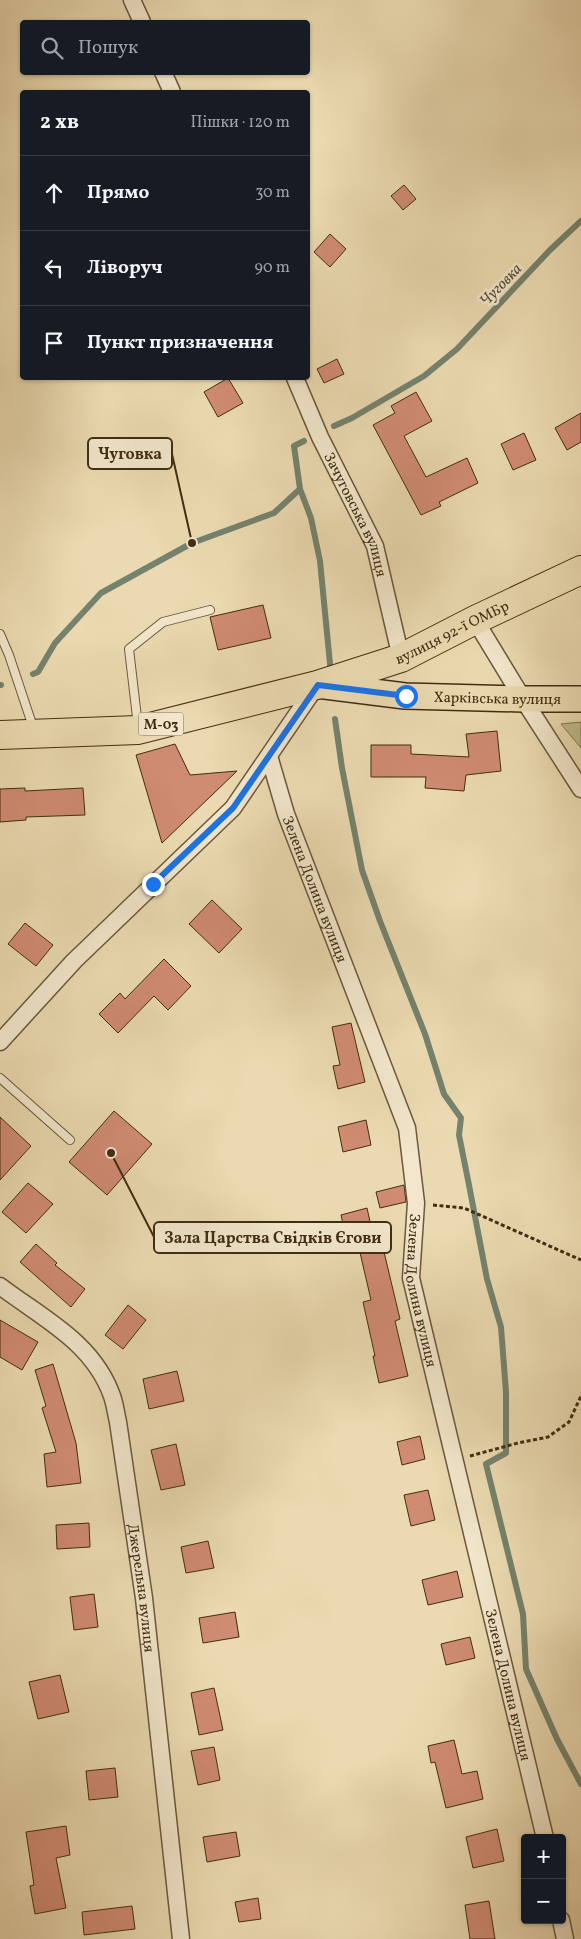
<!DOCTYPE html>
<html lang="uk">
<head>
<meta charset="utf-8">
<style>
  :root { --surface:#171b24; --page:#20242c; --text:#f1f3f6; --muted:#9ea1a6; --line:#363941 }
  body { margin:0; font-family:Vollkorn,serif; background:var(--page); color:var(--text) }
  .controls { position:absolute; right:15px; bottom:15px; display:grid; overflow:hidden; border-radius:5px; box-shadow:0 1px 4px #0004 }
  .controls button { width:45px; height:45px; display:grid; place-items:center; padding:0; border:0; border-bottom:1px solid var(--line); background:var(--surface); color:var(--text); font:25px sans-serif }
  .stop { position:absolute; width:15px; height:15px; margin:-11px; border:4px solid #1a73e8; border-radius:50%; background:#fff }
  .stop.end { background:#1a73e8; border-color:#fff; box-shadow:0 1px 5px #0008 }
  .list { margin:0; padding:0; list-style:none }
  h2 { display:flex; justify-content:space-between; align-items:center; height:65px; margin:0; padding:0 20px; font-size:21px }
  h2 small { font-size:16px; font-weight:400; color:var(--muted) }
  .list li { display:grid; grid-template-columns:32px 1fr auto; gap:15px; align-items:center; box-sizing:border-box; height:75px; padding:0 20px; border-top:1px solid var(--line) }
  .list b { display:block; font-size:19px; white-space:nowrap }
  .list em { font-size:16px; font-style:normal; color:var(--muted) }
  .icon { flex:none; width:28px; height:28px; fill:none; stroke:currentColor; stroke-width:2; stroke-linecap:round; stroke-linejoin:round }
  .map { position:relative; flex:none; width:581px; height:1939px; overflow:hidden }
  .search { position:absolute; background:var(--surface); box-shadow:0 1px 4px #0004; left:20px; top:20px; width:290px; height:55px; display:flex; align-items:center; gap:12px; box-sizing:border-box; padding:0 18px; border-radius:5px; color:var(--muted); font-size:19px }
  .panel { position:absolute; background:var(--surface); box-shadow:0 1px 4px #0004; left:20px; top:90px; width:290px; height:290px; border-radius:5px }
  .map>svg:first-child { display:block }
  .green { fill:#bebd87; stroke:#80754c }
  .lines { fill:none; stroke-linecap:round; stroke-linejoin:round }
  .stream { stroke:#75826d; stroke-width:6 }
  .building { fill:#d08b73; stroke:#412d12 }
  .lane-casing { stroke:#6c583a; stroke-width:10 }
  .street-casing { stroke:#6c583a; stroke-width:19 }
  .primary-casing { stroke:#412d12; stroke-width:28 }
  .highway-casing { stroke:#412d12; stroke-width:30 }
  .path { stroke:#412d12; stroke-width:3; stroke-dasharray:4 2.5; stroke-linecap:butt }
  .lane { stroke:#f2e7cc; stroke-width:8 }
  .street { stroke:#f2e7cc; stroke-width:16 }
  .primary { stroke:#ebdab1; stroke-width:25 }
  .highway { stroke:#ebdab1; stroke-width:28 }
  .route { stroke:#1a73e8; stroke-width:6 }
  .labels { text-anchor:middle; stroke-width:5; stroke-linejoin:round; paint-order:stroke }
  .shield { fill:#f2e7cc; stroke:#76654a; stroke-width:1 }
  .shield-label { font-size:14px; font-weight:bold; fill:#412d12 }
  .street-label { font-size:15px; fill:#412d12; stroke:#f2e7cc }
  .water-label { font-size:16px; font-style:italic; fill:#575038; stroke:#f2e7cc }
  .leader { fill:none; stroke:#412d12; stroke-width:2 }
  .callout-dot { fill:#412d12; stroke:#f2e7cc; stroke-width:2 }
  .callout { fill:#f2e7cc; stroke:#412d12; stroke-width:2 }
  .callout-label { font-size:16px; text-anchor:middle; font-weight:bold; fill:#412d12 }
</style>
</head>
<body>
<div class="map">
<svg width="581" height="1939" viewBox="0 0 581 1939">
  <rect width="100%" height="100%" fill="#ebdab1"/>
  <filter id="stains"><feTurbulence type="fractalNoise" baseFrequency=".004" numOctaves="4"/><feColorMatrix values="0 0 0 0 .2 0 0 0 0 .09 0 0 0 0 .02 0 0 0 .5 -.17"/></filter>
  <radialGradient id="worn" r=".72"><stop offset=".6" stop-color="#630" stop-opacity="0"/><stop offset="1" stop-color="#630" stop-opacity=".3"/></radialGradient>
  <path class="green" d="M581,722V748L561,724Z"/>
  <g class="lines">
    <path class="stream" d="M334,426L352,418L424,376L457,349L550,250L581,221
      M300,489L311,518L320,561L331,674
      M33,674L38,672L55,643L101,593L192,543L274,513L300,489L294,446L304,441
      M0,685H1
      M335,719L342,768L362,870L380,921L425,1034L444,1094L461,1118L459,1135L469,1185L487,1279L501,1327L506,1392V1453L486,1464L523,1614L526,1669L557,1739L581,1784"/>
  </g>
  <path class="building" d="M404,185L416,199L403,210L391,196Z
    M330,234L346,249L330,267L314,252Z
    M337,359L344,374L324,383L317,369Z
    M228,378L243,403L218,417L204,392Z
    M416,392L432,421L404,436L426,477L467,458L478,483L439,502L441,506L421,515L373,425L395,413L391,406Z
    M581,413V442L567,450L555,428Z
    M524,433L536,460L513,470L501,444Z
    M263,605L271,638L218,650L210,617Z
    M497,731L501,771L466,775L464,791L425,788L426,777H371V745H411V754L469,757L466,734Z
    M175,744L190,775L237,771L162,843L136,755Z
    M25,788V791L83,788L85,815L26,817V820L0,822V789Z
    M212,900L242,929L219,953L189,924Z
    M25,923L53,945L36,966L8,944Z
    M164,959L191,986L168,1010L154,996L118,1033L99,1014L120,993L125,999Z
    M351,1023L365,1082L338,1089L333,1066L340,1065L332,1027Z
    M114,1111L152,1144L107,1195L69,1162Z
    M0,1117L31,1146L0,1180Z
    M366,1120L371,1145L343,1152L338,1127Z
    M28,1183L53,1204L26,1233L2,1212Z
    M404,1185L406,1202L380,1208L376,1192Z
    M367,1208L377,1253L384,1252L400,1319L395,1321L408,1376L379,1383L373,1356H375L363,1302L371,1300L355,1231L345,1233L341,1215Z
    M36,1244L57,1263L55,1265L85,1289L71,1307L20,1262Z
    M128,1305L146,1320L123,1349L105,1335Z
    M0,1320L38,1342L22,1370L0,1357Z
    M53,1364L76,1443L81,1483L47,1487L44,1454L56,1452L42,1408L46,1406L35,1370Z
    M177,1371L184,1401L149,1409L143,1379Z
    M420,1436L425,1459L402,1465L397,1442Z
    M176,1444L185,1485L161,1490L151,1450Z
    M428,1490L435,1520L411,1526L404,1495Z
    M89,1523L90,1547L57,1549L56,1525Z
    M208,1541L214,1568L186,1573L181,1547Z
    M457,1571L463,1597L428,1605L422,1580Z
    M94,1594L98,1627L74,1630L70,1597Z
    M235,1612L239,1637L203,1643L199,1618Z
    M470,1637L475,1658L446,1665L441,1644Z
    M60,1675L69,1712L38,1719L29,1682Z
    M214,1688L223,1730L199,1735L191,1693Z
    M454,1740L462,1774L477,1771L483,1799L446,1808L435,1762L431,1763L428,1746Z
    M214,1747L220,1780L198,1785L191,1751Z
    M115,1768L118,1797L89,1800L86,1771Z
    M66,1826L70,1855L56,1858L66,1908L35,1914L30,1886L34,1885L26,1832Z
    M497,1829L504,1861L473,1868L466,1837Z
    M236,1832L240,1856L207,1862L203,1837Z
    M258,1898L261,1919L239,1922L235,1902Z
    M489,1901L495,1939H470L465,1905Z
    M132,1906L135,1929L84,1935L82,1912Z"/>
  <g class="lines">
    <defs>
      <path id="lane" d="M0,634L9,655L34,730
        M138,726L129,649L163,622L210,610
        M0,1078L70,1140"/>
      <g id="street">
        <path d="M132,0L142,22"/>
        <path d="M163,72L172,92"/>
        <path id="s1" d="M295,378L320,437L375,546L401,658"/>
        <path d="M475,620L523,699L581,789"/>
        <path id="s2" d="M269,756L286,814L407,1128L416,1203L411,1278L545,1838"/>
        <path d="M0,1042L74,961L233,808L317,685"/>
        <path id="s3" d="M0,1286C42,1318 93,1342 112,1396C115,1404 116,1414 118,1422L144,1598L181,1939"/>
        <path d="M561,1920L565,1939"/>
      </g>
      <g id="primary">
        <path id="s4" d="M317,685L405,696L523,699H581"/>
      </g>
      <g id="highway">
        <path id="s5" d="M0,735L138,730L317,685L401,658L475,620L581,570"/>
      </g>
    </defs>
    <use href="#lane" class="lane-casing"/>
    <use href="#street" class="street-casing"/>
    <use href="#primary" class="primary-casing"/>
    <use href="#highway" class="highway-casing"/>
    <path class="path" d="M433,1205L464,1208L581,1260
      M470,1456L518,1443L548,1437L569,1422L581,1396"/>
    <use href="#lane" class="lane"/>
    <use href="#street" class="street"/>
    <use href="#primary" class="primary"/>
    <use href="#highway" class="highway"/>
  </g>
  <g class="lines">
    <path class="route" d="M153,884L233,808L318,685L406,696"/>
  </g>
  <g class="labels">
    <rect class="shield" x="138.5" y="712.5" width="45" height="23" rx="4"/>
    <g class="shield-label">
      <text x="161" y="729">М-03</text>
    </g>
    <g class="street-label">
      <text dy="5" stroke="none"><textPath href="#s1" startOffset="150">Зачуговська вулиця</textPath></text>
      <text dy="5" stroke="none"><textPath href="#s5" startOffset="468">вулиця 92-ї ОМБр</textPath></text>
      <text dy="5" stroke="none"><textPath href="#s4" startOffset="181">Харківська вулиця</textPath></text>
      <text dy="5" stroke="none"><textPath href="#s2" startOffset="141">Зелена Долина вулиця</textPath></text>
      <text dy="5" stroke="none"><textPath href="#s2" startOffset="561">Зелена Долина вулиця</textPath></text>
      <text dy="5" stroke="none"><textPath href="#s3" startOffset="354">Джерельна вулиця</textPath></text>
      <text dy="5" stroke="none"><textPath href="#s2" startOffset="966">Зелена Долина вулиця</textPath></text>
    </g>
    <g class="water-label">
      <text transform="translate(500 284) rotate(-46)" y="6">Чуговка</text>
    </g>
  </g>
  <path class="leader" d="M192 543L172 454M111 1153L154 1237"/>
  <g class="callout-dot">
    <circle cx="192" cy="543" r="5"/>
    <circle cx="111" cy="1153" r="5"/>
  </g>
  <g class="callout">
    <rect x="88" y="438" width="84" height="31" rx="5"/>
    <rect x="154" y="1222" width="237" height="31" rx="5"/>
  </g>
  <g class="callout-label">
    <text x="130" y="459">Чуговка</text>
    <text x="273" y="1243">Зала Царства Свідків Єгови</text>
  </g>
  <rect width="100%" height="100%" filter="url(#stains)"/>
  <rect width="100%" height="100%" fill="url(#worn)"/>
</svg>
<div class="controls">
<button>+</button>
<button>−</button>
</div>
<div class="stop" style="left:406px;top:696px"></div>
<div class="stop end" style="left:153px;top:884px"></div>
<div class="search"><svg class="icon" aria-label="search" viewBox="0 0 24 24"><circle cx="10" cy="10" r="6"/><path d="M15 15l6 6"/></svg>Пошук</div>
<section class="panel">
<h2>2 хв<small>Пішки · 120 m</small></h2>
<ul class="list">
<li><svg class="icon" aria-label="ahead" viewBox="0 0 24 24"><path d="M12 20V5M6 11l6-6 6 6"/></svg><div><b>Прямо</b></div><em>30 m</em></li>
<li><svg class="icon" aria-label="left" viewBox="0 0 24 24"><path d="M17 20v-9H6M10 6l-5 5 5 5"/></svg><div><b>Ліворуч</b></div><em>90 m</em></li>
<li><svg class="icon" aria-label="arrive" viewBox="0 0 24 24"><path d="M6 21V4h12l-3 4 3 4H6"/></svg><div><b>Пункт призначення</b></div></li>
</ul>
</section>
</div>
</body>
</html>
